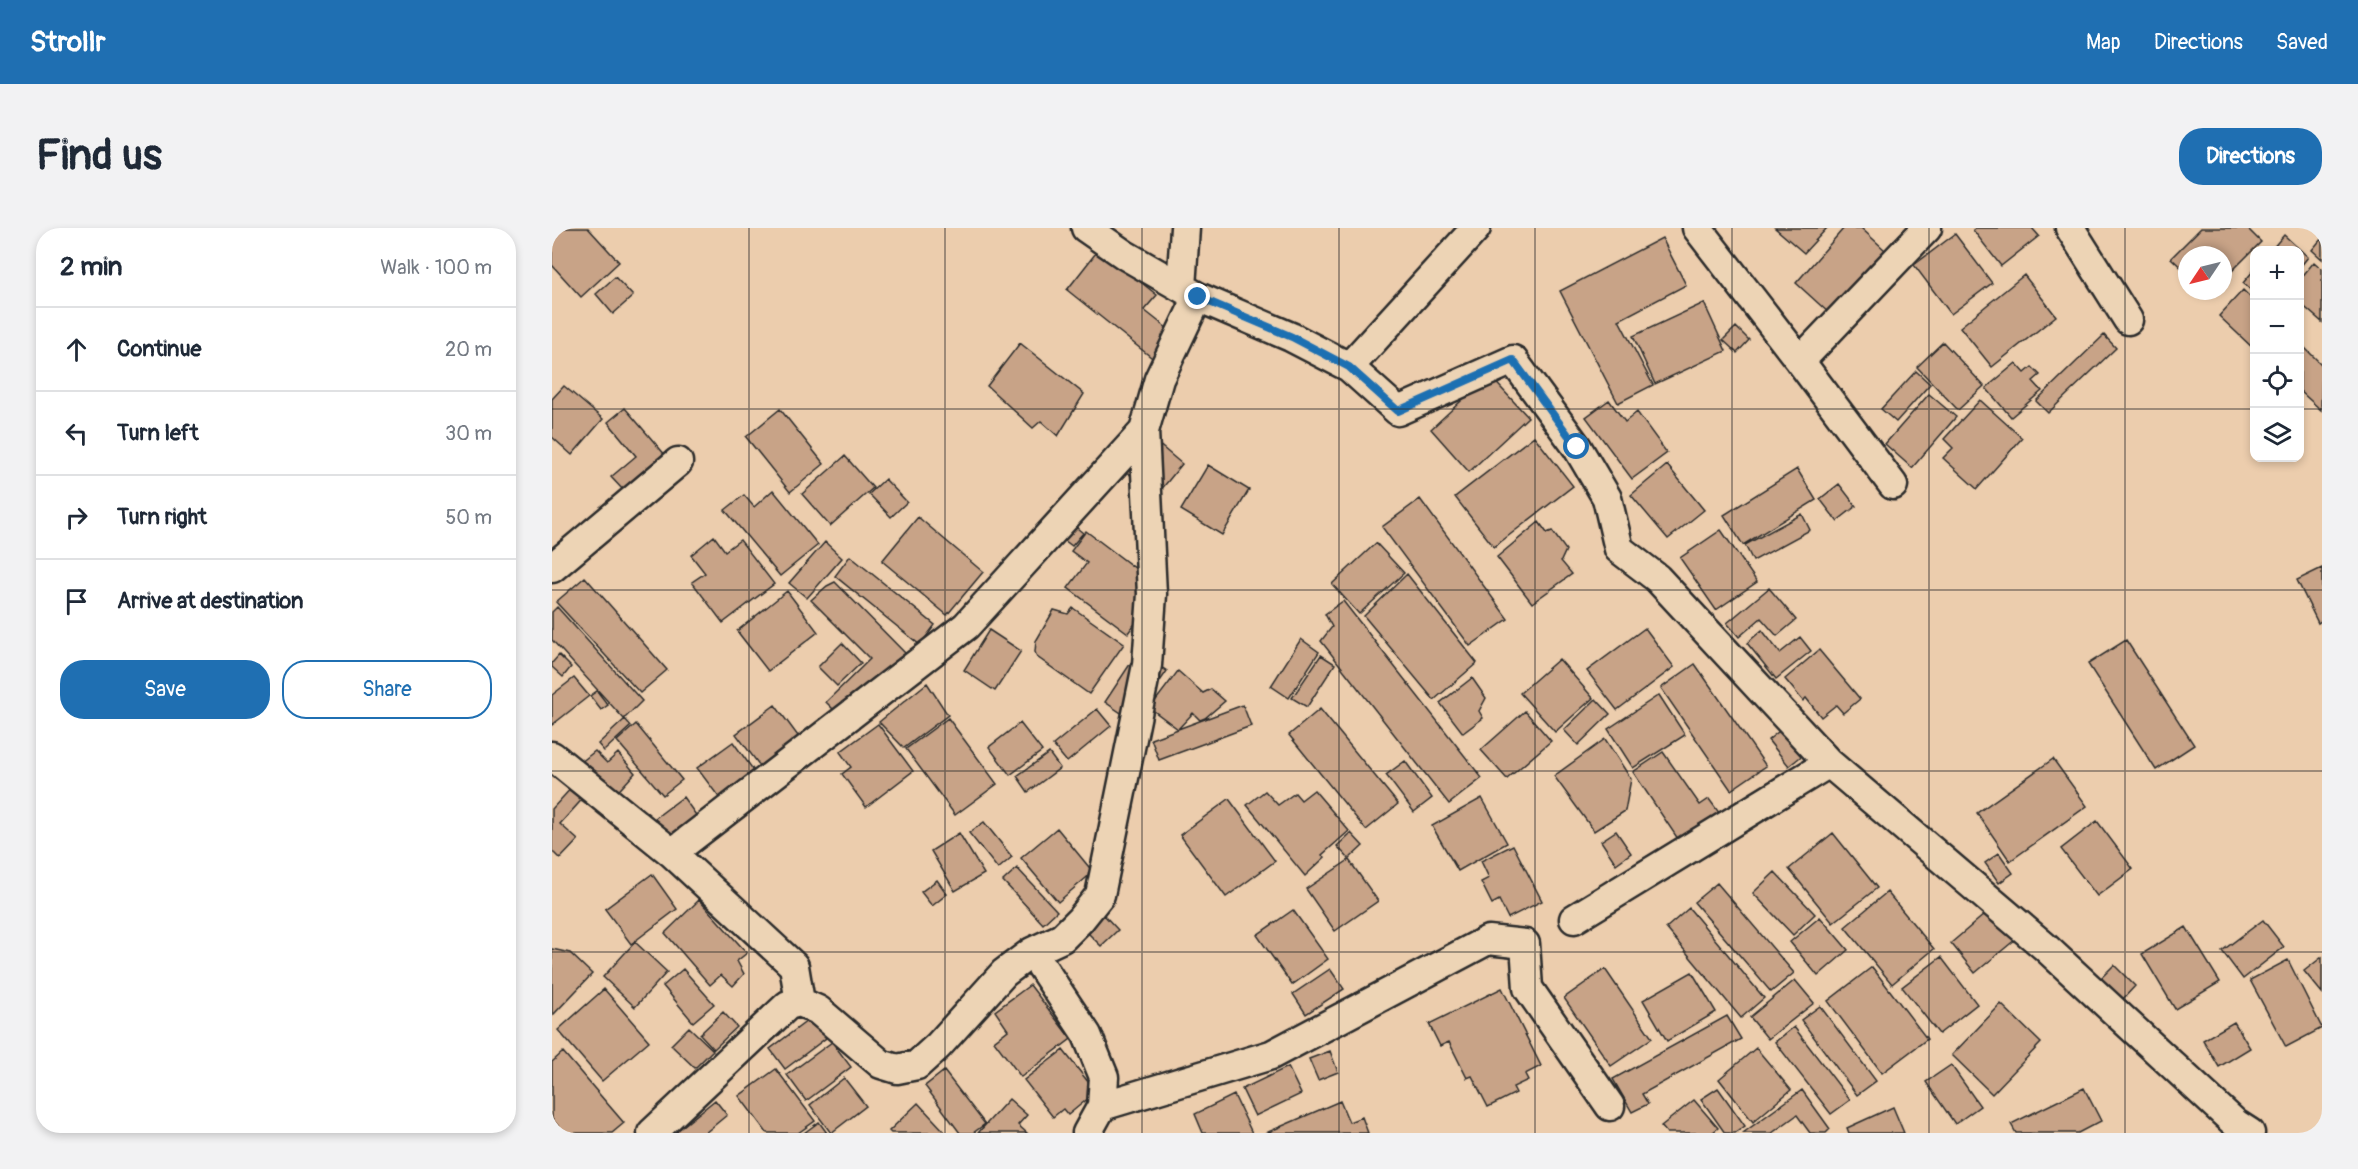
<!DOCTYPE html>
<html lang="en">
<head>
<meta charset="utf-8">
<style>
  :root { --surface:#fff; --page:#f2f2f3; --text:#1f2937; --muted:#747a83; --line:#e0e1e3; --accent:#1f6fb2 }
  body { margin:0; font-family:Pangolin,sans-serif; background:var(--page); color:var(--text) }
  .controls { position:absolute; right:18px; top:18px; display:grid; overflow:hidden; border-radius:12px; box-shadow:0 3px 9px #0003 }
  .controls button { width:54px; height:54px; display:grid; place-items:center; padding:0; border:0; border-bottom:2px solid var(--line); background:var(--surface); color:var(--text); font:30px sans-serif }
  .compass { position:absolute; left:1626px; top:18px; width:54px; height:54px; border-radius:50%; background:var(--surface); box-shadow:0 3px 9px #0003; rotate:235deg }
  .stop { position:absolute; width:18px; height:18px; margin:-14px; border:4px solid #1f6fb2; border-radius:50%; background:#fff }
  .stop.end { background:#1f6fb2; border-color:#fff; box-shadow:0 2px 6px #0008 }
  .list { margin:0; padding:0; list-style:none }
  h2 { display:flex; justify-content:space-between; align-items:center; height:78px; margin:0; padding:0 24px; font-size:26px }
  h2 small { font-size:20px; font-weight:400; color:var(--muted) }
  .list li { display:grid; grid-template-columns:39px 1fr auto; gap:18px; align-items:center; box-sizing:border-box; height:84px; padding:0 24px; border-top:2px solid var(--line) }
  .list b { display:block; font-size:22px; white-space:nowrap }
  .list em { font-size:20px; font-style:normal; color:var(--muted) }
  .actions { display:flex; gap:12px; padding:18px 24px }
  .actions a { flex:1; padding:14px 0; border:2px solid var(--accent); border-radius:24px; text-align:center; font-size:21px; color:var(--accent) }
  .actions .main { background:var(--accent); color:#fff }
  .icon { flex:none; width:33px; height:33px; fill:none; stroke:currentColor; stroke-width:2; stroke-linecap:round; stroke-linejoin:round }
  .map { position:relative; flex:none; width:1770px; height:905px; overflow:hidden; border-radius:24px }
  header { display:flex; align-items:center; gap:36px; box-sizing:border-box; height:84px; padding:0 30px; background:var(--accent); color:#fff }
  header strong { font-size:28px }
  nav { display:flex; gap:33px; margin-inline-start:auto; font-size:21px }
  .intro { display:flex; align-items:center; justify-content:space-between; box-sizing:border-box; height:144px; padding:0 36px }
  h1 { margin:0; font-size:42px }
  .button { padding:15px 27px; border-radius:24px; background:var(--accent); color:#fff; font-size:21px; font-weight:700 }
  main { display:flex; gap:36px; padding:0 36px }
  aside { flex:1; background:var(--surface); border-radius:24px; box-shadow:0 3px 9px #0003 }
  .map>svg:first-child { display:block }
  .building { fill:#c8a387; stroke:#2b2b2b; stroke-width:1.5 }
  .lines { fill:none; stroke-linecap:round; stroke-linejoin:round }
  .minor-casing { stroke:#2b2b2b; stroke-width:33 }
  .minor { stroke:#edd4b5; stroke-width:28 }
  .route { stroke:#1f6fb2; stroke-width:8 }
  .grid { fill:none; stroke:#2b2b2b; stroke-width:1.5; stroke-opacity:0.55 }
</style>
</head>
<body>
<header>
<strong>Strollr</strong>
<nav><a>Map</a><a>Directions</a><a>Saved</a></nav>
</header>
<div class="intro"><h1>Find us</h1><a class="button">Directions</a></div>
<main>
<aside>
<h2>2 min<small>Walk · 100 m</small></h2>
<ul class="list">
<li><svg class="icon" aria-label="ahead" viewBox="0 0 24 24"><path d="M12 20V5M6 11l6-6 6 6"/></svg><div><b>Continue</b></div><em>20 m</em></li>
<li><svg class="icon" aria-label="left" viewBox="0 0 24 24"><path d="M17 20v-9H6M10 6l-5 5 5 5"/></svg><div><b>Turn left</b></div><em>30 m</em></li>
<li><svg class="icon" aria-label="right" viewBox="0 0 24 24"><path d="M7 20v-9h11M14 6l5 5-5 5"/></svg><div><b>Turn right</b></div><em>50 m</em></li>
<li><svg class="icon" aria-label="arrive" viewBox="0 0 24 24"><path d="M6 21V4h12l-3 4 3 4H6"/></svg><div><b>Arrive at destination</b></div></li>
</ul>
<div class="actions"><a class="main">Save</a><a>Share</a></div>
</aside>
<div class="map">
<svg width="1770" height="905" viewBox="0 0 1770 905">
  <rect width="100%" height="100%" fill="#eccdad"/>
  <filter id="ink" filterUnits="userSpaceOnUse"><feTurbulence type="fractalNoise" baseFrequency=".0167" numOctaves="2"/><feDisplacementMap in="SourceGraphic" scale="12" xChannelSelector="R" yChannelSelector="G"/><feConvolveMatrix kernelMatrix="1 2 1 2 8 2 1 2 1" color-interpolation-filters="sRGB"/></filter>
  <g filter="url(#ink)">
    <path class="building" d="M0,0H36L67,34L29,69L0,37Z
      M1223,0H1275L1252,25Z
      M1292,0H1309L1333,22L1278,86L1244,55Z
      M1424,0H1480L1487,8L1449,38L1421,2Z
      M1649,0H1695L1709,14L1671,52V27H1635V45L1619,30Z
      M1403,6L1440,55L1399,86L1362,37Z
      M1732,7L1756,29L1748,39V22H1719Z
      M1110,10L1134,57L1067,92L1101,157L1066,175L1008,63Z
      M1770,10V31L1760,22Z
      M547,21L605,67L592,82L625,108L604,133L515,62Z
      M1762,34L1770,41V94L1748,75V51Z
      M1702,42V65L1691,55Z
      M1472,47L1504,88L1440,139L1408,99Z
      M63,49L81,68L61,86L44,66Z
      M1691,62L1702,73V121L1667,88Z
      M1152,75L1174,123L1103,156L1081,108Z
      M1184,99L1197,112L1185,125L1171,112Z
      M1552,107L1564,120L1496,185L1484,173Z
      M1391,114L1432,158L1406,182L1365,139Z
      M468,115L532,166L506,208L489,193L481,200L435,158Z
      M1748,115L1770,137L1769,182L1748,163Z
      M1464,135L1473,145L1480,139L1488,147L1481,153L1490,163L1459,189L1434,160Z
      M1364,143L1378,156L1344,194L1329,181Z
      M937,147L976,189L917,244L879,201Z
      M12,158L51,191L20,227L0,209V171Z
      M1377,166L1404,189L1360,240L1333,216Z
      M1057,172L1073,194L1085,184L1115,225L1080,251L1034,189Z
      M1428,172L1470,210L1425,261L1391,230L1401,220L1392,211Z
      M73,180L114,228L72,263L59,249L84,228L56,194Z
      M228,181L272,236L238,264L194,209Z
      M982,208L1021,258L942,319L903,269Z
      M598,209L630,236L604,268L572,242Z
      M293,228L321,260L278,298L250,266Z
      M656,237L697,262L670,307L629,282Z
      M1115,237L1152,282L1116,311L1079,267Z
      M1245,241L1264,272L1191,317L1172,287Z
      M333,251L355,274L339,289L317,266Z
      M1287,256L1304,278L1285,293L1268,271Z
      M221,262L266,317L228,348L173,282L192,267L202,279Z
      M868,271L956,391L918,418L830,299Z
      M1250,286L1258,302L1201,333L1193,317Z
      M366,289L431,344L395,387L330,333Z
      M987,294L995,305L1000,303L1014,322L1009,333L1020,346L980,375L945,329Z
      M519,295L531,305L520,318L508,309Z
      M1169,302L1205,354L1164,382L1128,330Z
      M534,303L609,360L576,405L516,360L535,335L519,323Z
      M162,308L173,323L188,312L222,356L171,395L140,354L153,345L139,327Z
      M273,314L290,330L255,370L237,355Z
      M824,315L852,345L807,386L780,356Z
      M298,328L383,397L368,417L283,348Z
      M1770,340V392L1766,395L1745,352Z
      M855,346L925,435L882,472L812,388Z
      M33,349L115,442L88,465L4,374Z
      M283,354L354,426L288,488L274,474L318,431L259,372L275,358Z
      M1217,360L1244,392L1225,408L1209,390L1187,409L1175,395Z
      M235,363L266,404L216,443L185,403Z
      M791,373L930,550L897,576L769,413L780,399L773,386Z
      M5,379L90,473L72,491L0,412V384Z
      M521,380L572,416L537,466L485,429L483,424L484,413L502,382L516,386Z
      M1093,400L1122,439L1065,482L1035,443Z
      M437,402L469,423L443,463L412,442Z
      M1210,402L1228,425L1248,409L1259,423L1224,451L1195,415Z
      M749,411L767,424L737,470L719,458Z
      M1574,412L1642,517L1604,542L1536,436Z
      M290,415L309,435L285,458L266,439Z
      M1267,422L1308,471L1291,485L1284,477L1269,489L1254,470L1251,473L1233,451Z
      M586,424L615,443L581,493L553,474Z
      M7,427L19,439L11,449L0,439V435Z
      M769,427L783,436L755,479L740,470Z
      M1007,431L1041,470L1003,504L968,465Z
      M1143,436L1214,538L1179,562L1109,460Z
      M626,443L651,465L659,461L673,473L653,490L648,492L641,485L626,501L598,480Z
      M22,450L37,468L0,497V467Z
      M920,450L934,470L927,483L931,490L911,505L888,475Z
      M375,455L396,487L352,520L327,494Z
      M45,463L56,477L49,482L38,468Z
      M1107,467L1133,507L1081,540L1056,501Z
      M1044,471L1058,486L1026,517L1012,502Z
      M223,477L252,516L214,546L184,506Z
      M691,477L699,498L607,532L599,511Z
      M545,481L559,498L515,534L501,517Z
      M768,481L846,576L814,602L737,507Z
      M973,483L999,513L955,551L929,522Z
      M396,490L445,556L403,587L354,521Z
      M73,491L79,498L52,523L46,516Z
      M468,495L490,523L458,547L437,519Z
      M84,496L130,552L111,567L65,513Z
      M326,496L361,543L314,579L290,546L299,539L288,524Z
      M1231,500L1252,526L1237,538L1216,512Z
      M1053,511L1079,551L1073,583L1042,603L1002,548Z
      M181,514L210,554L175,580L145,540Z
      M43,523L55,535L66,525L83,545L58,572L28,535Z
      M1111,524L1148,577L1157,571L1168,586L1128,614L1081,544Z
      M497,525L508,540L476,564L465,548Z
      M1501,531L1535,578L1458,633L1425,585Z
      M853,533L880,570L862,584L834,547Z
      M22,557L34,567L8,596L26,612L8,631L0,623V581Z
      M762,562L797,603L770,627L773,629L753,648L695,577L713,563L726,577L743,565L749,572Z
      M131,569L149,594L116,618L98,594Z
      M930,570L955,615L906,643L880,598Z
      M677,571L723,633L674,669L628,607Z
      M1545,593L1581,641L1545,668L1509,621Z
      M432,594L460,629L446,641L417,605Z
      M505,600L541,644L506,674L469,630Z
      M1064,603L1079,625L1064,636L1049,613Z
      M407,605L432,646L403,663L379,623Z
      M799,605L811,618L797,631L785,618Z
      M1281,605L1325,660L1281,695L1237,641Z
      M961,617L990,673L956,690L947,672L940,676L929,654L937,650L929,633Z
      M1447,625L1461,645L1447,655L1433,635Z
      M797,632L826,673L783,703L754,661Z
      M465,640L505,683L491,696L451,653Z
      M1223,644L1263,686L1241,707L1201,665Z
      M100,646L125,681L79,716L53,681Z
      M385,652L395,666L380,678L369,664Z
      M1165,655L1242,745L1219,764L1142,674Z
      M1335,664L1382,721L1340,756L1293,699Z
      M147,672L195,725L185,733L192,746L181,758L169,747L158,757L113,705Z
      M1137,680L1212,770L1189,790L1114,700Z
      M1439,681L1464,711L1423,745L1399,715Z
      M741,682L776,731L740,757L705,707Z
      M552,687L566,702L549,718L534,703Z
      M1268,689L1296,722L1266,748L1238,714Z
      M1711,692L1732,719L1691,751L1670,723Z
      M1634,699L1668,754L1623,781L1590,726Z
      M83,714L115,744L83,779L51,749Z
      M0,721L18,725L40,746L0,788Z
      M1389,729L1425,776L1387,806L1350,759Z
      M1770,729V765L1752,743Z
      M1736,732L1770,800L1734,819L1698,752Z
      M1562,737L1583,758L1570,772L1548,751Z
      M1320,739L1375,811L1330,845L1276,773Z
      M131,741L162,776L141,794L111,758Z
      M778,741L792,761L754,786L741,766Z
      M1053,741L1100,810L1059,838L1012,770Z
      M1140,744L1164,784L1115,813L1091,772Z
      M1243,752L1262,775L1216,811L1198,789Z
      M478,757L519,811L469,849L442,813L456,802L443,783Z
      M950,760L989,838L973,846L976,852L961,859L964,865L936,879L920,848L915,850L897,814L888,818L877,796Z
      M52,761L97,813L50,853L6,802Z
      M1449,776L1489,815L1440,866L1400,827Z
      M1268,778L1324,853L1305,867L1249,792Z
      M171,784L185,799L162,821L148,806Z
      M1175,788L1189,811L1090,866L1096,876L1080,884L1061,851Z
      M259,790L274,810L233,841L218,821Z
      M1682,794L1698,820L1667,839L1651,812Z
      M137,799L161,822L143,840L119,817Z
      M1242,799L1298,872L1279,886L1223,814Z
      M280,814L299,839L254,873L235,847Z
      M1204,820L1239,862L1201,894L1167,851Z
      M511,822L544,864L516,887L511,881L501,889L472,852Z
      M778,823L786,844L766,852L757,831Z
      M11,824L72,895L60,905H12L0,891V834Z
      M1399,837L1428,878L1403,896L1374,854Z
      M736,839L749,866L703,888L690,861Z
      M224,841L263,893L246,905H215L187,868Z
      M392,843L433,896L421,905H408L373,858Z
      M292,850L314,878L279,905L258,877Z
      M1166,860L1193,898L1183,905H1173L1149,871Z
      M1532,860L1549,893L1526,905H1464L1459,896Z
      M1250,862L1278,901L1274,905H1258L1245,887L1220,905H1191Z
      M682,867L700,905H651L643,886Z
      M457,871L475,887L466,897L475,905H426Z
      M163,872L175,887L153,905H126L125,903Z
      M1142,872L1166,900L1160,905H1115L1109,898Z
      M788,873L797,894L810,889L816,905H714Z
      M366,875L394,905H339L337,903Z
      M1341,879L1352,905H1297L1295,900Z
      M267,894L275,905H252Z"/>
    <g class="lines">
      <defs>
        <path id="minor" d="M534,0L573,27L646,69L739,109L797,139L846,183L961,132L1025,219L1055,270L1067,321L1105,350L1277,535L1492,718L1684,896L1698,905
          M1145,0L1248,133L1341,257
          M1518,0L1576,92
          M629,59L633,0
          M1248,133L1375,0
          M797,139L924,0
          M0,340L126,234
          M0,528L120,625L242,738L248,774
          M120,625L414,398L592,203
          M1022,691L1277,535
          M480,724L535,807L552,849L550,878L535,905
          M550,878L719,827L936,712L973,716L976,760L1058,878
          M100,905L236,777L248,774L266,782L329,836L345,841L365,837L386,818L452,745L480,724L510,710L528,692L548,667L595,437L600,366L592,203L607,151L646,69"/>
      </defs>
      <use href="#minor" class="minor-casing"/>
      <use href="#minor" class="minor"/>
    </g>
  </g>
  <g class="lines" filter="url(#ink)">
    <path class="route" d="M646,69L740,109L797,139L846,183L961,132L1025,219"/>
  </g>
  <path class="grid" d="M197,0V905M393,0V905M590,0V905M787,0V905M983,0V905M1180,0V905M1377,0V905M1573,0V905M0,181H1702M1748,181H1770M0,362H1770M0,543H1770M0,724H1770"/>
</svg>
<div class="controls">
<button>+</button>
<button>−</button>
<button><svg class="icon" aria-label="locate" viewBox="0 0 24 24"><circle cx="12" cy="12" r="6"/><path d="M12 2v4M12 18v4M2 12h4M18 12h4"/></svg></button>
<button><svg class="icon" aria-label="layers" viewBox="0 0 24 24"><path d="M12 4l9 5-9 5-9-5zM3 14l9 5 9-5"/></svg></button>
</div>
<svg class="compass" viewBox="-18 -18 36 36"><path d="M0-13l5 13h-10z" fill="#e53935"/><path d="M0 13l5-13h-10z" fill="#747a83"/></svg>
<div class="stop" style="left:1025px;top:219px"></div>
<div class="stop end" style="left:646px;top:69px"></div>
</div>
</main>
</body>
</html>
